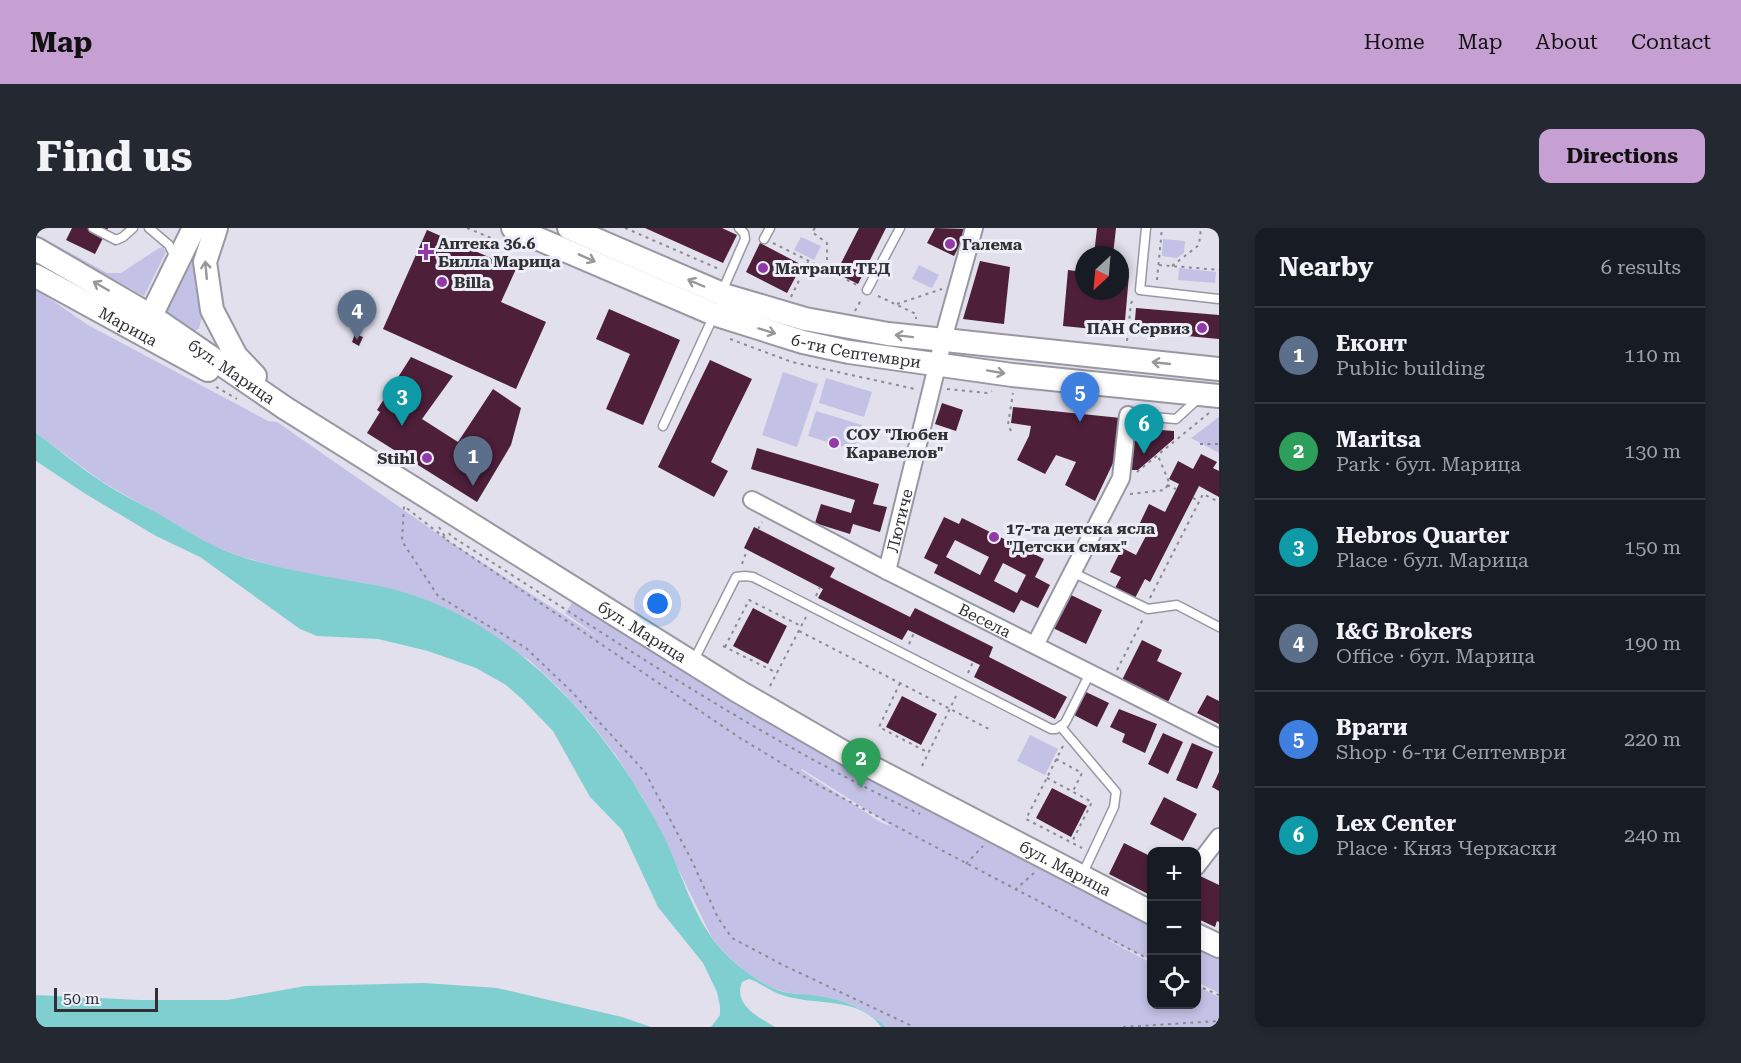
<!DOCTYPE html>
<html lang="en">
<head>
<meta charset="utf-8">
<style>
  :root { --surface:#171b24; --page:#242831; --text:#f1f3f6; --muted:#9ea1a6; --line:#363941; --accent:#c6a0d2 }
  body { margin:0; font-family:"Roboto Serif",serif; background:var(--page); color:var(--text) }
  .controls { position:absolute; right:18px; bottom:18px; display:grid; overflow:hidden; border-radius:12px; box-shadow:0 3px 9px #0003 }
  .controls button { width:54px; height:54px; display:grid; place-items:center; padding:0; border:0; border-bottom:2px solid var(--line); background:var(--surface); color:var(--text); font:30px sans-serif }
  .compass { position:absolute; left:1039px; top:18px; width:54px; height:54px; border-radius:50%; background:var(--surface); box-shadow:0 3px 9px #0003; rotate:206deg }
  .scale { position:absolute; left:18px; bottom:15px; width:104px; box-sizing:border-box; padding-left:6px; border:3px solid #313135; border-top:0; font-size:16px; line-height:21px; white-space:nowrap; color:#313135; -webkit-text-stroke:4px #eeeef9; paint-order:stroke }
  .you { position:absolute; left:622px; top:376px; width:21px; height:21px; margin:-15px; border:4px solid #fff; border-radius:50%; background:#1a73e8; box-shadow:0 0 0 9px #1a73e833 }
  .badge { display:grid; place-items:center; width:39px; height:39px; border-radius:50%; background:var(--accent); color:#fff; font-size:20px; font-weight:700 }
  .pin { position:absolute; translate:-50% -50px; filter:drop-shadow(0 2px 3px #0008) }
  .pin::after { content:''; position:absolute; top:32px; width:21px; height:18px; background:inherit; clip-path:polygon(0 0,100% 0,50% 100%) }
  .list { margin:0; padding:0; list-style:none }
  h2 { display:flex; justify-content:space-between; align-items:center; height:78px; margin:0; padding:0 24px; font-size:26px }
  h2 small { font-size:20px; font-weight:400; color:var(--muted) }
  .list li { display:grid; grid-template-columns:39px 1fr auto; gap:18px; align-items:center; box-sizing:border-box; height:96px; padding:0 24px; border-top:2px solid var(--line) }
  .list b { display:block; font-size:22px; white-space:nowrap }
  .list p { margin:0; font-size:20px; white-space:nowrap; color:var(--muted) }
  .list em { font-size:20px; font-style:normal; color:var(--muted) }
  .icon { flex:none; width:33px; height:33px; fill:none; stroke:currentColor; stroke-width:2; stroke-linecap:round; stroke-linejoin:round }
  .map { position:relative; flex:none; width:1183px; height:799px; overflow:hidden; border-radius:12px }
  header { display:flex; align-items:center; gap:36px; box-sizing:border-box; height:84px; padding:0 30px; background:var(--accent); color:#111 }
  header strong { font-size:28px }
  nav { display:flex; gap:33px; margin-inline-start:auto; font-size:21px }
  .intro { display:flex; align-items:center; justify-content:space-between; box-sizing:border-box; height:144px; padding:0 36px }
  h1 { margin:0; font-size:42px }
  .button { padding:15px 27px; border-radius:12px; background:var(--accent); color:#111; font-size:21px; font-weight:700 }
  main { display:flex; gap:36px; padding:0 36px }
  aside { flex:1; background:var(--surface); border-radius:12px; box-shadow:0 3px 9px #0003 }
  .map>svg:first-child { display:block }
  .green { fill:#c3c2e6; fill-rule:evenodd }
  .water { fill:#80cfd0 }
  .building { fill:#4d1f39; fill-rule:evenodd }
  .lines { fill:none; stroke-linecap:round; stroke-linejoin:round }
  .lane-casing { stroke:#9898a3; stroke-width:11 }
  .street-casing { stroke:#9898a3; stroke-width:20 }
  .secondary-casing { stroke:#9898a3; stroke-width:26 }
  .path { stroke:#8a8a92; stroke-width:2; stroke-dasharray:3 4.5; stroke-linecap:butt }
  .lane { stroke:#fff; stroke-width:8 }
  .street { stroke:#fff; stroke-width:16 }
  .secondary { stroke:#fff; stroke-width:22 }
  .oneway { stroke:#98989a }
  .poi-dot { fill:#913aa7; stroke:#eeeef9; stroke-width:2 }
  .labels { text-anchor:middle; stroke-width:6; stroke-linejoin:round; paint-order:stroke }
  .poi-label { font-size:16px; font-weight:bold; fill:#313135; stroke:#eeeef9; text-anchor:start }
  .street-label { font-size:16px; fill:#313135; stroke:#eeeef9 }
</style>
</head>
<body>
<header>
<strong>Map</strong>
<nav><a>Home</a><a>Map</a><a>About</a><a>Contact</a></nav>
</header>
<div class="intro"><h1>Find us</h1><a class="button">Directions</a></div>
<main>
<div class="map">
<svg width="1183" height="799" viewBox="0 0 1183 799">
  <rect width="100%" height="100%" fill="#e1e0ec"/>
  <path class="green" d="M0,6L71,45H85L123,20L127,19L130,24L108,68L0,9Z
    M765,9L785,18L778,32L758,22Z
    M1127,11L1149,13L1148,25L1141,30L1126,28Z
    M157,28L161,71L167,85L163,100L157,105L130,85Z
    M883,37L903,47L896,60L876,51Z
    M1143,40L1180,44L1179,55L1142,52Z
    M0,61L52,97L232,193L241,194L411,312L565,411L529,385L537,374L701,478L1115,697V732L1061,706L1115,735L1116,776H1160L1161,758L1183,769V799H850C825,776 803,771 769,767C759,765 751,765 742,762C718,754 691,729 676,710L609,573L579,526L555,495L522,459L493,432L413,383L382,369L330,355L287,350L238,338L200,327L173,316L65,253L0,205ZM765,542L766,541L856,598L846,595Z
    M747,144L782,156L761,219L726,207Z
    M790,150L836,164L828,189L783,175Z
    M780,183L826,197L818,222L772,208Z
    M1183,189V225L1155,210Z
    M994,507L1022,521L1009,547L981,533Z
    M1160,720L1183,731V765L1161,754Z"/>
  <path class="water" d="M0,205C22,221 43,239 66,254C86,267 107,277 128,289C151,303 174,318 200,327C242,341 285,348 328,355C371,362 418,380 455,405C531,456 588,529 629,611C646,646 659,694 686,722C700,737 720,753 739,761C751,766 764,766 776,767C806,771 828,779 850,799H845C825,768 777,778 746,767C734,763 725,755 713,751L706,754C697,777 722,789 739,799H675L684,787V778L681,764L667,735L622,679L586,602L554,569L517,503L486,471L470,457L440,440L392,423L342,411L281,408L264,401L164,329L120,308L48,265L0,233Z
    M388,755L461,760L586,789L615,799H0V767L104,772H191L269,758Z"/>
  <path class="building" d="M36,0H72L59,26L30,12Z
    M609,0H686L701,7L687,35Z
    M823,0H850L822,56L800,45Z
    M899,0L932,1L918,28L891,15Z
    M1061,0H1080L1077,27H1058Z
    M391,2L480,41L465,74L510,94L480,161L347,101Z
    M724,15L766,37L751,65L710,44Z
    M944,33L974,39L968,96L927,91Z
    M1032,42L1048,44V63H1084V47H1093L1088,104L1027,98Z
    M1100,80L1183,87V111L1098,103Z
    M573,81L644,112L607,197L570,181L594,126L560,111Z
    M319,106L327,109L323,118L316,114Z
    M375,129L417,148L386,191L422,214L457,161L485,180L475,217L441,274L331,205L344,184L341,182Z
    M674,132L716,151L675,234L692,243L678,269L622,239Z
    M906,175L927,182L920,203L899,196Z
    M977,179L1085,190L1078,233L1059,273L1029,257L1040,234L1020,227L1009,246L981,232L993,208L995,198L975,195Z
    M1098,200L1138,203V211L1102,242H1094Z
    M721,220L843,256L837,276L851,279L844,304L817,296L814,306L779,295L785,276L815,285L819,272L715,241Z
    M1165,226L1181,234L1177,240L1183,243V269L1163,258L1114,354L1109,351L1099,370L1079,360L1085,349L1074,344L1086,320L1100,327L1112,304L1102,299L1113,276L1129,284L1143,256L1133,251L1142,233L1157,241Z
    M908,289L923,296L926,290L1008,331L999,349L1014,357L1002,380L985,372L978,385L898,345L902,337L888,330ZM919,312L953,329L944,347L910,329ZM967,335L990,347L981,365L958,353Z
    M718,299L799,340L794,349L874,389L879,380L957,419L953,429L1031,469L1019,491L938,449L944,437L872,402L866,412L782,370L787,361L708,320Z
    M1033,366L1066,382L1050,416L1017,400Z
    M717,380L751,398L732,436L697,418Z
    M1106,412L1126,422L1121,433L1146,445L1132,474L1086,452Z
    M1050,464L1073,475L1061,499L1038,487Z
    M1171,467L1183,473V496L1161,485Z
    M866,468L901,486L885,517L850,499Z
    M1083,481L1121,496L1109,525L1086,514L1089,506L1074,499Z
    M1127,505L1147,514L1132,546L1112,536Z
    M1156,515L1177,524L1161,561L1140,552Z
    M1183,544V563L1176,559Z
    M1016,560L1051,578L1035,609L1000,590Z
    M1128,569L1161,586L1147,613L1114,596Z
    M1088,615L1116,629V668L1073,646Z
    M1162,647L1183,657V694L1181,693L1179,699L1160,690Z"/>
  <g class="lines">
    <defs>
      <path id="lane" d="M57,0L80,12L87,9L97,0
        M113,0L133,17L140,31
        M1110,0L1104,62L1183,71
        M728,11L734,0
        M831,62L864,0
        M685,66L709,11L708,5L703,0
        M1092,187L1140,191L1164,169
        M627,198L678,87
        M1036,344L1112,381L1141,377L1183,399
        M657,434L700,349L709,348L717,349L1015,501H1020L1029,495L1054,445
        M1025,499L1080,564L1078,579L1046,647"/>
      <g id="street">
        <path id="s1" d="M716,272L851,343L1183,510"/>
        <path id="s2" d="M851,343L911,97L938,0"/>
        <path d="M999,417L1085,250L1092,187"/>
        <path d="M1160,639L1183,609"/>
      </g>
      <g id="secondary">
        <path d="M180,0L169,34L176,82L200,128L219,148"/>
        <path id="s3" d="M477,0L678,86L767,114L813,124L976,147L1183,168"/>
        <path d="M533,0L691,68L769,91L852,106L1183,141"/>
        <path id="s4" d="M0,21L115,88L249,180L700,462L814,528L1116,685"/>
        <path id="s5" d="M0,48L172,142"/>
        <path d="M109,100L158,0"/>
        <path d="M1160,707L1183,718"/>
      </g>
    </defs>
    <use href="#lane" class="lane-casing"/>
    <use href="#street" class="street-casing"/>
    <use href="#secondary" class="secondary-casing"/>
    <path class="path" d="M431,0L465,14
      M589,0L683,41
      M779,0L776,4L791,15V43
      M737,15L821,57
      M1123,37L1183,42
      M1136,38L1163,17L1165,0
      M1121,52L1126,0
      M842,68L880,86V91
      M755,69L772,34
      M861,76L906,61
      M819,83L825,72
      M694,111L756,134L879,161
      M1091,113L1095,75L1098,72
      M180,159L201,171
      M911,161L951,165L956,163
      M975,203L972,197L977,165
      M1164,216H1183
      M1101,244L1173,185
      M1131,257L1140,261
      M1094,266L1129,262L1133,254L1122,228
      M1157,270L1163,273
      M403,299L411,312L704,510L782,557L1116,733
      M722,301L726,294
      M413,305L415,308C568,405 719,509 884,586
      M409,310L368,278L366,313L402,368L490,420L535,463L609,544L656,633L682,690L696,710L745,736L878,799
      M706,336L711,322
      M780,368L784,359
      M1114,370L1167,266L1183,274
      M763,403L953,501
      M873,416L878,405
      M687,418L741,445
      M689,419L713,372L765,398
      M1081,442L1107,391
      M932,445L937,434
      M864,455L843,499L893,525
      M734,458L770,389
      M1027,518L990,591L1046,620
      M1020,531L1046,545L1037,563
      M886,538L921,466
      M1011,550L1056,574L1036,614
      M930,636L947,618
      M979,662L999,644
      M1160,757L1183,767
      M1087,799L1183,793"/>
    <use href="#lane" class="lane"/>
    <use href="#street" class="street"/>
    <use href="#secondary" class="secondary"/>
  </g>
  <defs><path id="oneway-shaft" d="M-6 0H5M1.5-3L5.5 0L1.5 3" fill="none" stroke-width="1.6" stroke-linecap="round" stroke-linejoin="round" transform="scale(1.5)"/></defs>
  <g class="oneway">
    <use href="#oneway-shaft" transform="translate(551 30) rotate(24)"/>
    <use href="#oneway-shaft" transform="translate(170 42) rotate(-95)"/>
    <use href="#oneway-shaft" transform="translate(660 55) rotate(-157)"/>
    <use href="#oneway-shaft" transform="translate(65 58) rotate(-150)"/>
    <use href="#oneway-shaft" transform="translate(731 103) rotate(17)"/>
    <use href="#oneway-shaft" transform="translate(868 108) rotate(-173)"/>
    <use href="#oneway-shaft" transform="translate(1125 135) rotate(-174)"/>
    <use href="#oneway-shaft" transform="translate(960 144) rotate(10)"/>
  </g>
  <g class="poi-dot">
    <circle cx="914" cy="16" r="6"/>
    <path d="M387 15h6v6h6v6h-6v6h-6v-6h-6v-6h6z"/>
    <circle cx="727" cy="40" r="6"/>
    <circle cx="406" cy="54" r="6"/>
    <circle cx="1166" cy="100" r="6"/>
    <circle cx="798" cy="215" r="6"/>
    <circle cx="391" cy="230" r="6"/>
    <circle cx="958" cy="309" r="6"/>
  </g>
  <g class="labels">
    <g class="poi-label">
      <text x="402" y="21">Аптека 36.6<tspan x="402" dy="18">Билла Марица</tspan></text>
      <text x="926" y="22">Галема</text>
      <text x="739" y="46">Матраци ТЕД</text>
      <text x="418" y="60">Billa</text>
      <text x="1154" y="106" text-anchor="end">ПАН Сервиз</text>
      <text x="810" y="212">СОУ "Любен<tspan x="810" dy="18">Каравелов"</tspan></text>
      <text x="379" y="236" text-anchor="end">Stihl</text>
      <text x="970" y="306">17-та детска ясла<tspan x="970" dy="18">"Детски смях"</tspan></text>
    </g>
    <g class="street-label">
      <text dy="6" stroke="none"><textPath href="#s5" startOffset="105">Марица</textPath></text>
      <text dy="6" stroke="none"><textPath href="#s3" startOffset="366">6-ти Септември</textPath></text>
      <text dy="6" stroke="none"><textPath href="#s4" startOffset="231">бул. Марица</textPath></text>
      <text dy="6" stroke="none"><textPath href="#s2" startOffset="52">Лютиче</textPath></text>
      <text dy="6" stroke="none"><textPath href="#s1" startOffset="262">Весела</textPath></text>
      <text dy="6" stroke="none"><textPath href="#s4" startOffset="717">бул. Марица</textPath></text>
      <text dy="6" stroke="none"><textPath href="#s4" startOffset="1202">бул. Марица</textPath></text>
    </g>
  </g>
</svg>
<div class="controls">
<button>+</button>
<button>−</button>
<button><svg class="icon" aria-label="locate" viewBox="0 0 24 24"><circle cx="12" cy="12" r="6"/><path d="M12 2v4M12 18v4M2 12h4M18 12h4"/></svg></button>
</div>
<svg class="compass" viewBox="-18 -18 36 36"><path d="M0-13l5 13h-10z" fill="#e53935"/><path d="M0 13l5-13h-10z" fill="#9ea1a6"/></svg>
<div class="scale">50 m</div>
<div class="you"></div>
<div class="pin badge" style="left:437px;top:258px;background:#5c6f8a">1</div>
<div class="pin badge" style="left:825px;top:560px;background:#2e9e5b">2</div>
<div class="pin badge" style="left:366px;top:198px;background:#0f9aa8">3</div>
<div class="pin badge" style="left:321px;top:112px;background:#5c6f8a">4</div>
<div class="pin badge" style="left:1044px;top:194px;background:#3f7fe0">5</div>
<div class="pin badge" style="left:1108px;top:226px;background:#0f9aa8">6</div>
</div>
<aside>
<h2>Nearby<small>6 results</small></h2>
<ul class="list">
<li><span class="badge" style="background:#5c6f8a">1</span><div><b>Еконт</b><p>Public building</p></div><em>110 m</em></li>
<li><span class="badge" style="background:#2e9e5b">2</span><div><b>Maritsa</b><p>Park · бул. Марица</p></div><em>130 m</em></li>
<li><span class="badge" style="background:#0f9aa8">3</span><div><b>Hebros Quarter</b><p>Place · бул. Марица</p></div><em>150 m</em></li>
<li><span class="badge" style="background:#5c6f8a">4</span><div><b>I&amp;G Brokers</b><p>Office · бул. Марица</p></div><em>190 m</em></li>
<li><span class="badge" style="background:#3f7fe0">5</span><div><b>Врати</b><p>Shop · 6-ти Септември</p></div><em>220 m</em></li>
<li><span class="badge" style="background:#0f9aa8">6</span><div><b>Lex Center</b><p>Place · Княз Черкаски</p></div><em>240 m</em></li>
</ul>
</aside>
</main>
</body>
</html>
